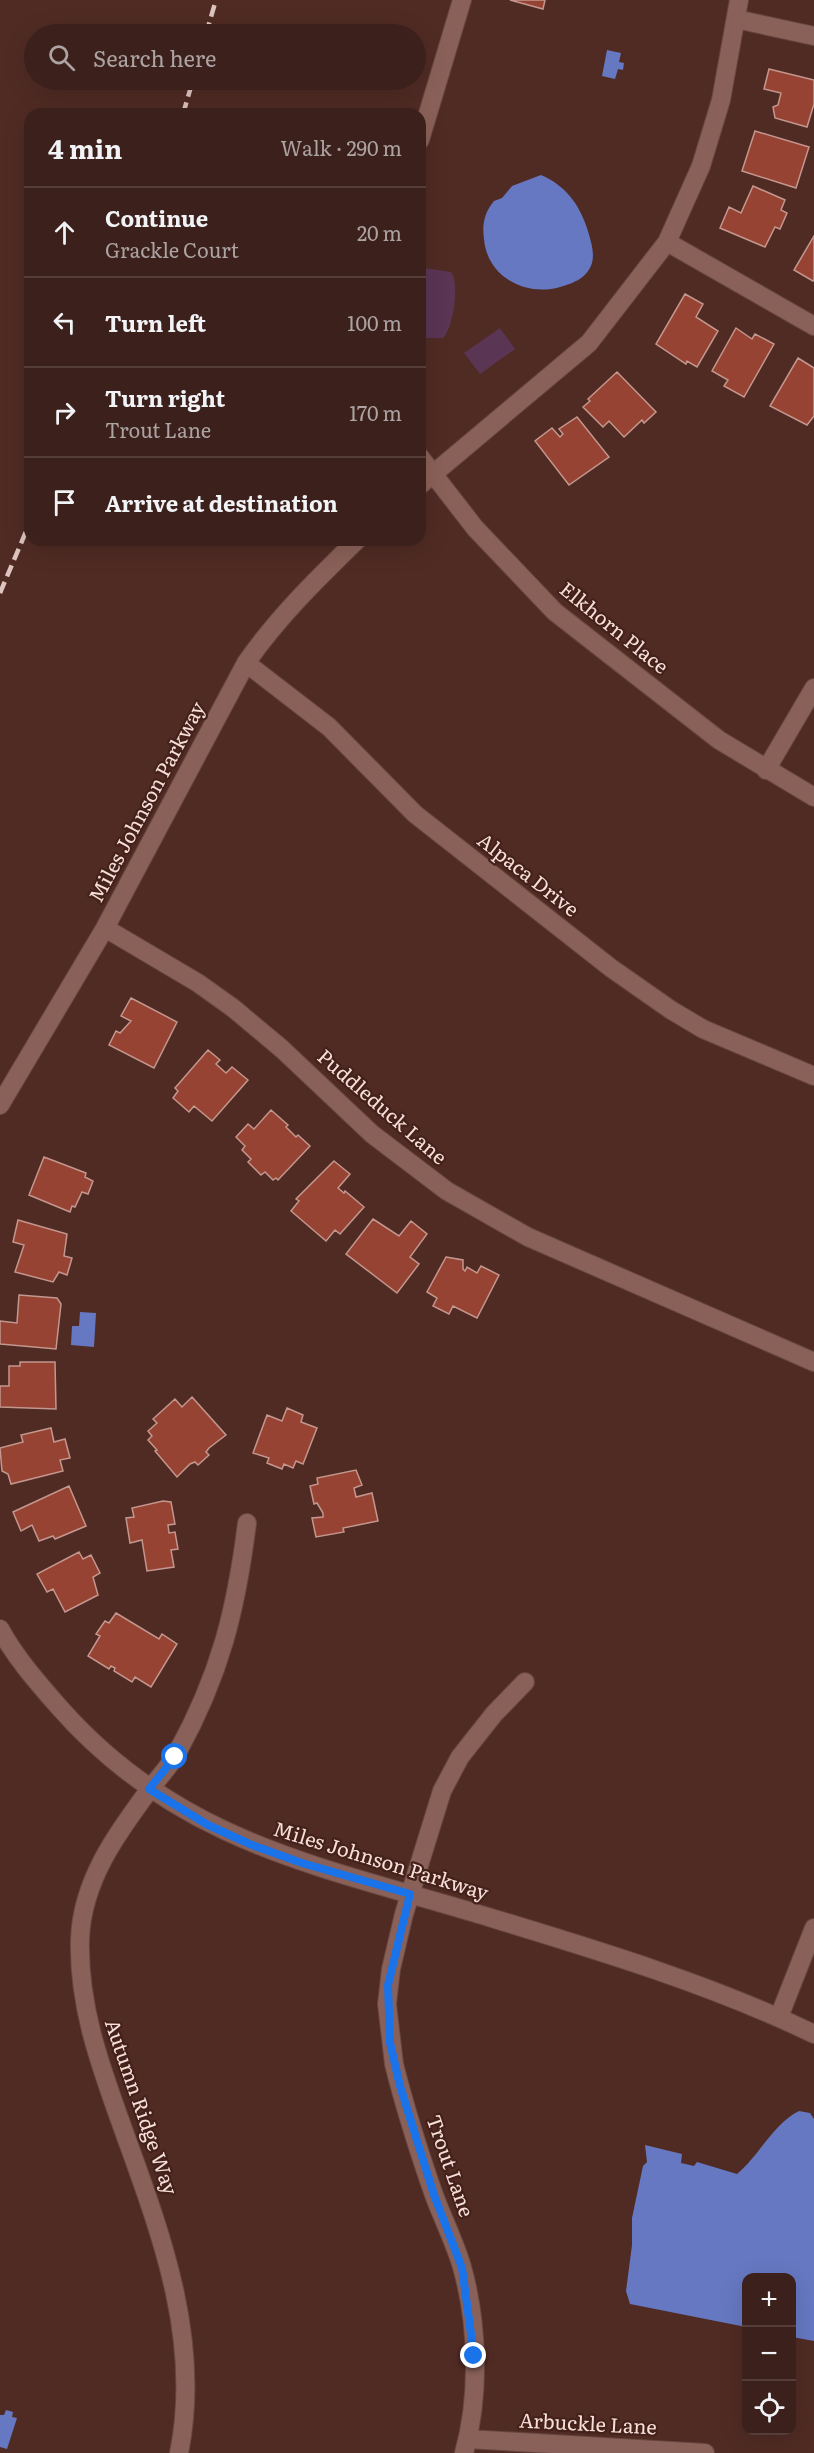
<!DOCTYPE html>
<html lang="en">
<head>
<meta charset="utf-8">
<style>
  :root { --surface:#3c201b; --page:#472d28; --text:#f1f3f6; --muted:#aca3a3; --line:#553e3a }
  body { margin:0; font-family:Literata,serif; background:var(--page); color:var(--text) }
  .controls { position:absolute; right:18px; bottom:18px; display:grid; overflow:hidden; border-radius:12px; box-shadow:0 6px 24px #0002 }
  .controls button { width:54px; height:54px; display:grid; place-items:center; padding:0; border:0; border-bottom:2px solid var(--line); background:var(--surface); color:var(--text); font:30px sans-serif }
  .stop { position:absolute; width:18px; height:18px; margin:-14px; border:4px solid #1a73e8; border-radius:50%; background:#fff }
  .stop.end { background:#1a73e8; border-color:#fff; box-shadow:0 2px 6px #0008 }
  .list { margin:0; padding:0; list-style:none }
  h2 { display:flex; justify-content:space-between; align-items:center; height:78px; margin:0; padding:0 24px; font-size:26px }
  h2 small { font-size:20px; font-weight:400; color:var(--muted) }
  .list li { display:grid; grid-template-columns:39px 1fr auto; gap:18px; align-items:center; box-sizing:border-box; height:90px; padding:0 24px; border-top:2px solid var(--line) }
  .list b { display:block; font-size:22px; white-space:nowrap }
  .list p { margin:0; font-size:20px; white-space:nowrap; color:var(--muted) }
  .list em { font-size:20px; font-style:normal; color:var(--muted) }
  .icon { flex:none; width:33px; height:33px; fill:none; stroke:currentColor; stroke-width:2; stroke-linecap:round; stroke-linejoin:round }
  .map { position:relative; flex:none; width:814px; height:2453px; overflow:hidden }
  .search { position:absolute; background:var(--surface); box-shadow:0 6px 24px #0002; left:24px; top:24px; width:402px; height:66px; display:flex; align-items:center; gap:15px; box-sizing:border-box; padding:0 21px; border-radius:33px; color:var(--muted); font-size:22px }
  .panel { position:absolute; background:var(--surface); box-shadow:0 6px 24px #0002; left:24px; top:108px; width:402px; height:438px; border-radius:18px }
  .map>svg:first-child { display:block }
  .green { fill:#5a3554 }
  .water { fill:#6678c2 }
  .building { fill:#964333; stroke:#c4978e; stroke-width:1.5 }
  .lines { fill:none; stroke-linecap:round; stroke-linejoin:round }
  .minor-casing { stroke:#674741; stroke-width:20 }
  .minor { stroke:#8a6158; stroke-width:18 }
  .rail { stroke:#dec4be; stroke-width:4.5; stroke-dasharray:12 6; stroke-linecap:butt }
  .route { stroke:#1a73e8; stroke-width:8 }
  .labels { text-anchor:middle; stroke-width:4.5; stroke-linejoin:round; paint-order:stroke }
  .street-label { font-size:20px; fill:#f7dfd9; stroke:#44211a }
</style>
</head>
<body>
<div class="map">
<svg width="814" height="2453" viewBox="0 0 814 2453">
  <rect width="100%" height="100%" fill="#502b24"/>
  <path class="green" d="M425,268L451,272C460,282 453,330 443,338H420V270Z
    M500,328L515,349L480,374L464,353Z"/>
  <path class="water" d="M607,50L621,53L619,62L624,63L623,70L618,69L615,79L602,76Z
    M541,175C565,185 579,204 587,228C590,238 595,252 592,263C587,278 574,283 560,287C526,297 487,277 484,239C482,225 484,213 494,201L502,198L512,186Z
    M80,1312L96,1313L94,1347L71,1345L72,1326H79Z
    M799,2111L810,2113L814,2119V2341L792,2337V2278H746V2327L630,2304L626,2291L632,2245V2218L643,2166L647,2162L645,2145L682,2154L681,2163L694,2166L697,2162L737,2174C759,2156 773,2124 799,2111Z
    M6,2410L13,2412L12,2417L17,2418L7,2449L0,2447V2415H4Z"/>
  <path class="building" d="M510,0H545L543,9Z
    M769,69L814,80V104L807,127L775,118L773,107L778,105L781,93L764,89Z
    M755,131L809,147L796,188L742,171Z
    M753,186L785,200L781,210L787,213L780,229L775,227L765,247L720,228L729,207L741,213Z
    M814,236V280L813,281L794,270Z
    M685,294L703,304L696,317L718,331L697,367L687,361L686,364L656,344Z
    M736,328L752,339L755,334L774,344L744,397L724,386L728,380L712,371Z
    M798,358L814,368V416L807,425L770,406Z
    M617,372L656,412L644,423L642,420L624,437L609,421L603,427L583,407L590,401L588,399Z
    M577,417L609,457L569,485L535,441L552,428L560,437L563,434L559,429Z
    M131,998L177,1022L154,1068L109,1045L116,1031L120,1033L131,1021L121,1016Z
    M208,1050L220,1060L216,1064L226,1073L232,1067L248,1080L212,1121L194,1106L189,1112L173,1098L178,1091L175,1088Z
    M271,1110L288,1125L286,1127L296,1137L298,1135L310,1146L278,1180L276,1178L273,1180L265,1172L261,1175L248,1162L251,1159L242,1150L245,1146L236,1137L248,1124L254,1129Z
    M44,1157L86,1173L85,1177L93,1181L88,1194L82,1192L75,1207L72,1206L70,1212L29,1195Z
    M334,1161L350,1174L338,1188L344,1193L345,1191L364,1207L340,1234L335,1230L326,1241L291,1211L299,1201L296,1199Z
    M373,1219L399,1236L411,1221L427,1234L410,1257L419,1264L397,1293L346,1254Z
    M18,1220L67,1234L64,1256L72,1258L67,1275L59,1272L53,1282L15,1272L24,1245L13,1242Z
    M446,1257L463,1260V1269L465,1271L467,1267L477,1273L481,1266L499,1275L477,1318L453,1306L449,1314L433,1306L437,1298L427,1292Z
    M19,1295L57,1298L61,1304L56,1349L0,1344V1321L17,1323Z
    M20,1362H55L56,1409L0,1407V1386H9V1366H20Z
    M192,1397L226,1435L209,1448L206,1452L209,1455L198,1465L195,1462L190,1464L177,1477L155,1451L157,1450L148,1440L152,1436L148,1431L157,1423L153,1419L175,1399L182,1407Z
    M287,1408L303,1415L301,1422L317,1428L303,1464L296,1461L293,1468L284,1464L282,1469L267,1463L269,1458L253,1453L267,1415L282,1421Z
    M51,1428L54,1442L65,1439L70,1458L60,1460L63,1471L11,1484L8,1474L2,1471L0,1448L23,1442L21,1435Z
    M356,1470L362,1485L354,1488L356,1497L372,1493L378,1521L343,1528L344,1532L316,1537L312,1518L323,1517V1513L317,1503L314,1504L310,1486L318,1484L317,1478Z
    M69,1486L86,1526L55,1539L53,1536L39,1541L32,1525L21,1531L13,1512Z
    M163,1501L171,1502L175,1524L168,1525L169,1533L175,1532L178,1549L171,1550L174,1567L147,1571L142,1540L130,1543L126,1518L134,1517L132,1508Z
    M79,1552L83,1559L91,1555L100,1573L93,1577L98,1595L65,1612L53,1589L47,1592L37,1574Z
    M116,1613L159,1639L162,1634L177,1644L151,1687L135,1677L132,1682L114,1671L115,1668L111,1666L109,1669L88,1656L100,1636L96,1634L105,1621L109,1623Z"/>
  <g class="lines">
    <defs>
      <path id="minor" d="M736,19L814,36
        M420,140L462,0
        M667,242L814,326
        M420,457L475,528L555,612L719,740L814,797
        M420,485L589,343L667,242L701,166L721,100L739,0
        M246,663L329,727L415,814L611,968L671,1010L703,1029L814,1076
        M766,770L814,688
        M105,928L198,983L233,1008L282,1049L372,1134L447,1191L528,1237L814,1362
        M0,1105L105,928L246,663C278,617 317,579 357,540
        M0,1629C16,1658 37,1682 59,1707C176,1840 314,1865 475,1913C590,1948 706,1982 814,2034
        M779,2017L814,1928
        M468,2439L705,2453
        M179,2453C202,2339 160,2231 122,2126C100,2065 78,2005 80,1939C82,1881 117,1833 150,1789C159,1777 170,1766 177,1753C220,1675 236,1611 247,1523
        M464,2453C480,2396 478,2324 462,2267C455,2243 443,2219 434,2195C419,2152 405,2108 394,2064L387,2004L391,1969L404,1914L442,1791L460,1757L494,1714L525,1682"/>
    </defs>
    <use href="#minor" class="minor-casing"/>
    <use href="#minor" class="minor"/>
    <path class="rail" d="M206,34L216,0
      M183,114L193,80
      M0,593L30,522"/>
  </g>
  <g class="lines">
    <path class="route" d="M175,1757L149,1789L208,1825L252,1845L302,1863L410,1894L388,1985L390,2043L400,2086L434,2195L462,2268L474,2356"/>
  </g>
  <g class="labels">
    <g class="street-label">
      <text transform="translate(614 628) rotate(39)" y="7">Elkhorn Place</text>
      <text transform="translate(147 802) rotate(-62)" y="7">Miles Johnson Parkway</text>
      <text transform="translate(528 875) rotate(38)" y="7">Alpaca Drive</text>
      <text transform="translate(382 1107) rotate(41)" y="7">Puddleduck Lane</text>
      <text transform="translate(381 1861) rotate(17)" y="7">Miles Johnson Parkway</text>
      <text transform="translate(141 2107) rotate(71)" y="7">Autumn Ridge Way</text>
      <text transform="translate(450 2166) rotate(71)" y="7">Trout Lane</text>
      <text transform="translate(588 2424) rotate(3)" y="7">Arbuckle Lane</text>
    </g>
  </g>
</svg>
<div class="controls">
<button>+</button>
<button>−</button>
<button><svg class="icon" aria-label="locate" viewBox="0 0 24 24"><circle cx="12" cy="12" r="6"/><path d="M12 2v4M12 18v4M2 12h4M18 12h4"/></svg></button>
</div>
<div class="stop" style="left:175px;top:1757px"></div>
<div class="stop end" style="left:474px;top:2356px"></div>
<div class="search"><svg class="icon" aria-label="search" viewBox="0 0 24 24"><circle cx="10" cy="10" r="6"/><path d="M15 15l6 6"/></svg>Search here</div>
<section class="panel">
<h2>4 min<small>Walk · 290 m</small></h2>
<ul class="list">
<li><svg class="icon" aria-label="ahead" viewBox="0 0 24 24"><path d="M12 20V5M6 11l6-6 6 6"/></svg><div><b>Continue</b><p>Grackle Court</p></div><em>20 m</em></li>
<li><svg class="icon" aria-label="left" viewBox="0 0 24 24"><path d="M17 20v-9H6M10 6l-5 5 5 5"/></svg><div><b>Turn left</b></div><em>100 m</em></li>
<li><svg class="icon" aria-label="right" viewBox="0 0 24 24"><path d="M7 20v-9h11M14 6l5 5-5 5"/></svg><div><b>Turn right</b><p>Trout Lane</p></div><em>170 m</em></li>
<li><svg class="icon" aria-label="arrive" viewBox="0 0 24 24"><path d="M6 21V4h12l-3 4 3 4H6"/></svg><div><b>Arrive at destination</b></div></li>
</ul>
</section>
</div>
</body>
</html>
